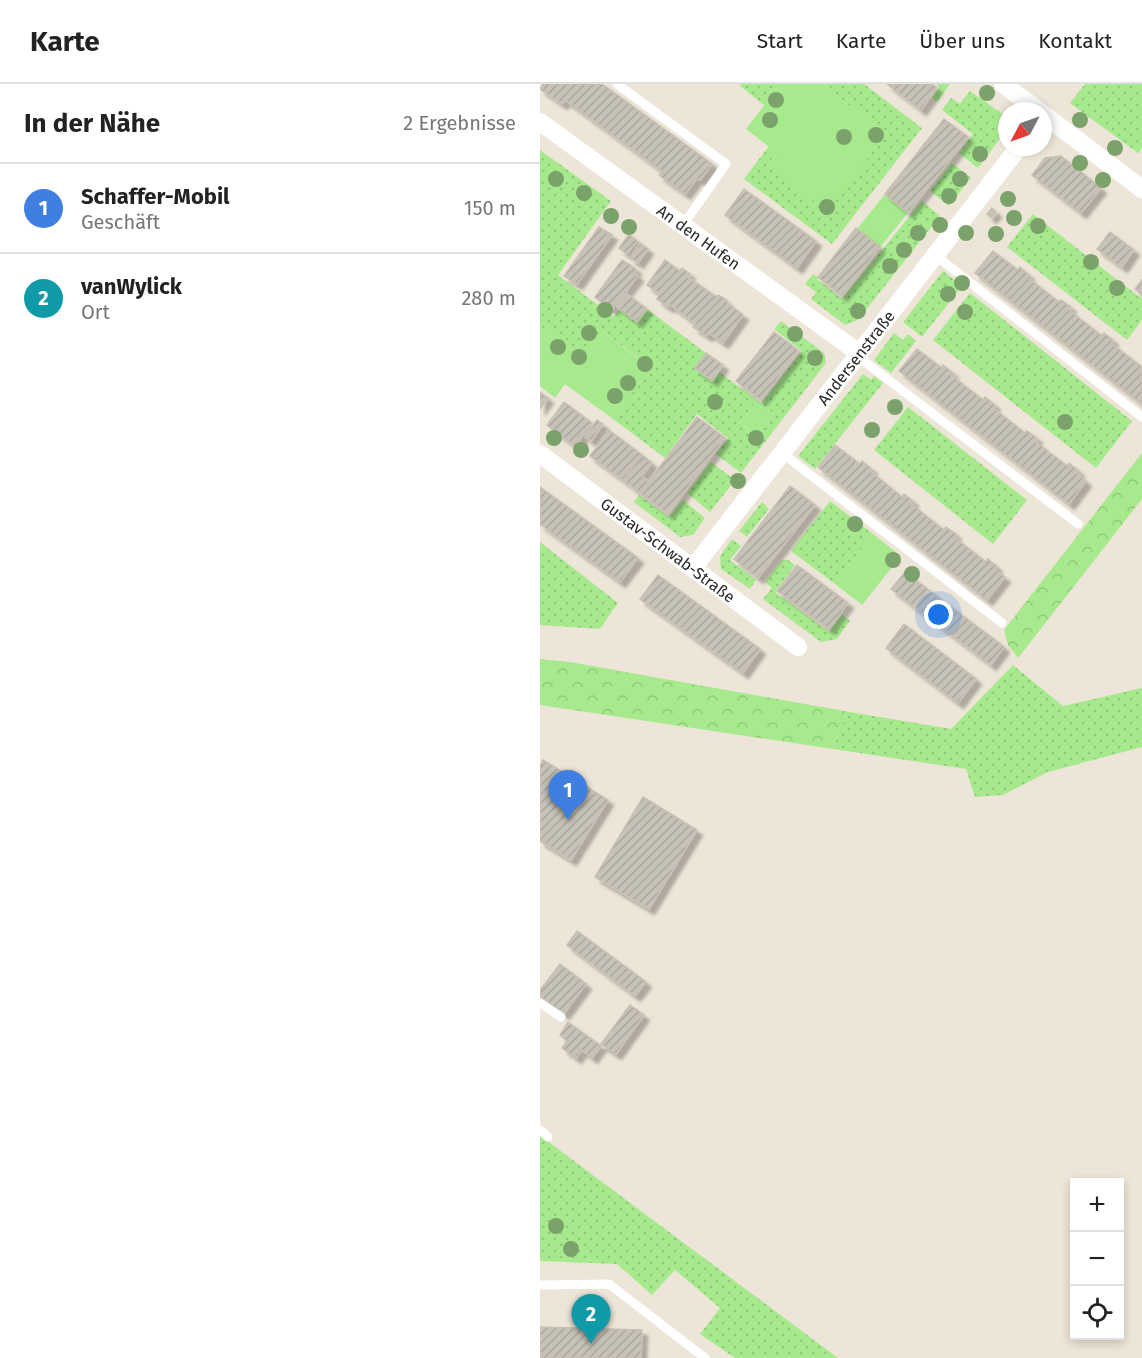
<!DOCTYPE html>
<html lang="de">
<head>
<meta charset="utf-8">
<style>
  :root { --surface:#fff; --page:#f2f2f2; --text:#222; --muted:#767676; --line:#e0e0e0; --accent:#0f766e }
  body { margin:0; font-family:"Fira Sans",sans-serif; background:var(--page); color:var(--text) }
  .controls { position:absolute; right:18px; bottom:18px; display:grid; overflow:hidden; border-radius:0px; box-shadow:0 3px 9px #0003 }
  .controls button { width:54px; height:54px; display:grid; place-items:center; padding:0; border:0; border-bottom:2px solid var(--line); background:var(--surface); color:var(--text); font:30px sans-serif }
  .compass { position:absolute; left:458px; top:18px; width:54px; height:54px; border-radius:50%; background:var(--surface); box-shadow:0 3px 9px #0003; rotate:229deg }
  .you { position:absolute; left:399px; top:531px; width:21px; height:21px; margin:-15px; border:4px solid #fff; border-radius:50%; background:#1a73e8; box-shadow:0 0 0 9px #1a73e833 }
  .badge { display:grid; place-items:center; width:39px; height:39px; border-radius:50%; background:var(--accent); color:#fff; font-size:20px; font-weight:700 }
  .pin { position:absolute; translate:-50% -50px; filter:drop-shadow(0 2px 3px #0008) }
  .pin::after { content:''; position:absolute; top:32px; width:21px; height:18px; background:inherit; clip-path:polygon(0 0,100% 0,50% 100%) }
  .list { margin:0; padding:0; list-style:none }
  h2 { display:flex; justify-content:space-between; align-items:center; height:78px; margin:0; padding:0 24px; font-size:26px }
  h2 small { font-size:20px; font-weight:400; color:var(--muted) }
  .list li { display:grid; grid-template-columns:39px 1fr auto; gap:18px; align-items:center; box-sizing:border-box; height:90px; padding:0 24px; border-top:2px solid var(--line) }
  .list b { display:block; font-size:22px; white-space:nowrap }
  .list p { margin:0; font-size:20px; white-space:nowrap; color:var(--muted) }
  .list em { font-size:20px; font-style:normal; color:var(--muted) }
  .icon { flex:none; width:33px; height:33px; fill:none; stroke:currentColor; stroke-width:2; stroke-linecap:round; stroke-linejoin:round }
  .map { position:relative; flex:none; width:602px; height:1274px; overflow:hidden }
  header { display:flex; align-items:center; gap:36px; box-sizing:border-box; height:84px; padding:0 30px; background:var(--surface); border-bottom:2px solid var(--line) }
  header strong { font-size:28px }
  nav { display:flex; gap:33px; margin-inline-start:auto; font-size:21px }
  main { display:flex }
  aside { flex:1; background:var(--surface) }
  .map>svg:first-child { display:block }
  .grass { fill:url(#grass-dots) }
  .forest { fill:url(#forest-crowns) }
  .garden { fill:#a7ea8d }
  .building { fill:url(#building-hatch); stroke:#c8c1b1; stroke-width:1.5; filter:url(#shadow) }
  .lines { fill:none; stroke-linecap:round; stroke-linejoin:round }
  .lane { stroke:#fff; stroke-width:9 }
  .street { stroke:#fff; stroke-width:18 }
  .tree { fill:#7ba26a }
  .labels { text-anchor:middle; stroke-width:5; stroke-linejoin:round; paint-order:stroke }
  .street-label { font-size:16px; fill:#282828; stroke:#fff }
</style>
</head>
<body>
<header>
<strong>Karte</strong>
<nav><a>Start</a><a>Karte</a><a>Über uns</a><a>Kontakt</a></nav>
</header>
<main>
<aside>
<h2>In der Nähe<small>2 Ergebnisse</small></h2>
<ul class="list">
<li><span class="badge" style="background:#3f7fe0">1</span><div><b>Schaffer-Mobil</b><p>Geschäft</p></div><em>150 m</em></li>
<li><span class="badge" style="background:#0f9aa8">2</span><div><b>vanWylick</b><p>Ort</p></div><em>280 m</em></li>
</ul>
</aside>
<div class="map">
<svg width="602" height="1274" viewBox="0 0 602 1274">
  <defs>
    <pattern id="grass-dots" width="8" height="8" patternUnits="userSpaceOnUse" patternTransform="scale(1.5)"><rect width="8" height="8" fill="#a7ea8d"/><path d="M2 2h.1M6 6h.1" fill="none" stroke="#90c97a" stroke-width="1.8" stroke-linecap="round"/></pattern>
    <pattern id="forest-crowns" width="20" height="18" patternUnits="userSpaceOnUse" patternTransform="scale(1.5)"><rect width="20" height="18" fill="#a7ea8d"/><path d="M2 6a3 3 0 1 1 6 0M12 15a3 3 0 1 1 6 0" fill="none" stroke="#90c97a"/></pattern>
    <pattern id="building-hatch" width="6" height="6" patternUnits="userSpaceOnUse" patternTransform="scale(1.5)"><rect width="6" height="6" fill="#c7c2b8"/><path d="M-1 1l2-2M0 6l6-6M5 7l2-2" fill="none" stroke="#aba79e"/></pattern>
    <filter id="shadow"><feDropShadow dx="5.5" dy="5.5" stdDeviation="1.5" flood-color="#0004"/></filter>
  </defs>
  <rect width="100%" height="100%" fill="#ede5d7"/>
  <path class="grass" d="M201,0H240L224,21L200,2Z
    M281,0H324L382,44L292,160L204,95L229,62L237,69L227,82L346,50Z
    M396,0H410L397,18L392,14L400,3Z
    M545,0H602V64L598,69L530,19Z
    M430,7L464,31L467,45L438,84L419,69L433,50L402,26L411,14L420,20Z
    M0,66L71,117L18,191L74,233L80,225L97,238L107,225L166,269L155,285L172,297L179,288L217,316L200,339L216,351L233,329L221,320L262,267L234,245L241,237L284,269L286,279L201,389L176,370L188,354L157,330L125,374L73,335L111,283L63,248L44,274L0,242Z
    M412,79L431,94L409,122L390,107Z
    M382,117L400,132L318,236L305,241L271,215L276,208L265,200L273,190L278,193L277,195L302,215Z
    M493,130L602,215V236L587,256L467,163Z
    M403,187L422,202L382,253L363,238Z
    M430,209L592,337L556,384L393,256Z
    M354,249L363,256L368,250L376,257L351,289L334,276Z
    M323,290L331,296L334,292L343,299L275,385L258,372Z
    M368,323L487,416L453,460L334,366Z
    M171,378L195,396L170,428L147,409Z
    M99,411L129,433L143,416L165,434L153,451L140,453L94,418Z
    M290,417L333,450L295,500L251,467Z
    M222,418L229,425L207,453L199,447Z
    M192,455L201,462L190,476L216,496L210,505L181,485L180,472Z
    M0,458L78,519L60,545L0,541Z
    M242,476H248L255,481L235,508L289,548L302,531L310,537L297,555L281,558L223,515L232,504L225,498Z
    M473,581L523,622L602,604V663L508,688L463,711L435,713L426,685L293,665L298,646L310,628L411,645Z
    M0,1051L30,1074L298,1274H195L160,1250L180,1224L135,1186L112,1211L77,1180L0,1177Z"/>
  <path class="forest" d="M602,369V415L478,574L468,561L464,546Z
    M0,575L30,578L310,628L298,646L293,665L0,621Z"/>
  <path class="garden" d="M240,0H281L346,50L287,127L227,82L237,69L206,45Z
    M345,110L368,129L340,163L317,145Z
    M0,242L44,274L63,248L111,284L73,335L25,300L15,314L0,302Z
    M217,316L233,329L216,351L200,339Z
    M333,450L361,472L322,521L295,500Z"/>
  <path class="building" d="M3,0H62L172,80L160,96L157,94L145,110L119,91L122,87L25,16L22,20L0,5Z
    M347,0H392L397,4L381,26Z
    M404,35L428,53L368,129L345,110Z
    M521,72L561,104L541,129L492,91L505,74Z
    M204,105L276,157L257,184L185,131Z
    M452,124L456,128L451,134L447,130Z
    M59,143L72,151L37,200L24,192Z
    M316,144L340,163L302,212L278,193Z
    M570,148L594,166L582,183L557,165Z
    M89,150L97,157L87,170L79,164Z
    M100,159L108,165L98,179L90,174Z
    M453,167L478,186L480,183L489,191L487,193L519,218L521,216L531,223L529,226L562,252L564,249L573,256L571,259L602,283V320L435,189Z
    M82,176L96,185L93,188L98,192L72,226L55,213Z
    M125,176L140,187L142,184L150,190L148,193L177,213L178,211L184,214L188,218L187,219L203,231L183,259L169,249L167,252L153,243L156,240L130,221L128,223L117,215L120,210L107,201Z
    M602,196V211L595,205Z
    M87,210L107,225L97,238L77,223Z
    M234,248L259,267L221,316L196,297Z
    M377,265L402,284L403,281L413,289L411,291L443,316L445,313L455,321L453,324L485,349L487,347L497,354L495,357L527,382L529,379L539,387L537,389L546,397L529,420L359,287Z
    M166,269L183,281L172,297L155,284Z
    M0,308L8,314L0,325Z
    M24,318L52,339L35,362L7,341Z
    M157,333L185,354L128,430L100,409Z
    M57,336L63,340L51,357L45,353Z
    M69,346L102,371L83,396L50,372Z
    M295,361L320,380L322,377L332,385L330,387L362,413L364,410L373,417L371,420L404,446L406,443L416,450L414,453L446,478L448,475L457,483L455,486L465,493L447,516L278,383Z
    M102,371L112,379L102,392L109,398L100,409L83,396Z
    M250,402L275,421L218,494L194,475Z
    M0,403L98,474L80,498L0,440Z
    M257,481L308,519L289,545L237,507Z
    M365,488L464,563L451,581L351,505Z
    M118,491L220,565L203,589L100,515Z
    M364,540L436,595L418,619L346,564Z
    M3,676L68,716L31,776L0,757V682Z
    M103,713L157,746L109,825L55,793Z
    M37,847L106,898L95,912L27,861Z
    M20,880L46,900L24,930L0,912V906Z
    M90,921L104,931L76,970L61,960Z
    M28,938L61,962L52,974L42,966L36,974L22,964L27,957L20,951Z
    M0,1243L102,1246L101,1274H0Z"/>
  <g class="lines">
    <path class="lane" d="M77,0L186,80L143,141
      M395,171L602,333
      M317,272L538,440
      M242,369L462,539
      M0,919L21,933
      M0,1046L8,1053
      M0,1201L69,1200L165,1274"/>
    <g class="street">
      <path d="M463,0L499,27"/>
      <path d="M503,30L602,105"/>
      <path id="s1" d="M0,38L319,269"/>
      <path id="s2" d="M0,370L258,563"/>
      <path id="s3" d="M153,484L479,63"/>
    </g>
  </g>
  <g class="tree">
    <circle cx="447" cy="9" r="8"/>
    <circle cx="236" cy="16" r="8"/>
    <circle cx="230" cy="36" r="8"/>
    <circle cx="540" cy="36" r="8"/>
    <circle cx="336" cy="51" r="8"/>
    <circle cx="304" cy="53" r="8"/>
    <circle cx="575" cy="64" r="8"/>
    <circle cx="440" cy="70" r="8"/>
    <circle cx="540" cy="79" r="8"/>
    <circle cx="16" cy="95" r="8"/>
    <circle cx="420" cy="95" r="8"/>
    <circle cx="563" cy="96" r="8"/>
    <circle cx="44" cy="109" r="8"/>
    <circle cx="409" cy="112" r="8"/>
    <circle cx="468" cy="115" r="8"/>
    <circle cx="287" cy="123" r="8"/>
    <circle cx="71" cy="132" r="8"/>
    <circle cx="474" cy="134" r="8"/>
    <circle cx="400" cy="141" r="8"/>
    <circle cx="498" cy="142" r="8"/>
    <circle cx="89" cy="143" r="8"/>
    <circle cx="378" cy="149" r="8"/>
    <circle cx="426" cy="149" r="8"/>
    <circle cx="456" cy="150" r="8"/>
    <circle cx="364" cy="166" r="8"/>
    <circle cx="551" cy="178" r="8"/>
    <circle cx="350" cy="182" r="8"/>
    <circle cx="422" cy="199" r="8"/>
    <circle cx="577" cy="204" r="8"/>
    <circle cx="408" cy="210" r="8"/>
    <circle cx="65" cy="226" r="8"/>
    <circle cx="318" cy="227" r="8"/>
    <circle cx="425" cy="228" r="8"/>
    <circle cx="49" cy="249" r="8"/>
    <circle cx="255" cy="250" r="8"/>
    <circle cx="18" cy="263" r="8"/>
    <circle cx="39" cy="273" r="8"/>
    <circle cx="275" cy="274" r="8"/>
    <circle cx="105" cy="280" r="8"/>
    <circle cx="88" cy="299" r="8"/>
    <circle cx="75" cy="312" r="8"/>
    <circle cx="175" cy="318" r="8"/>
    <circle cx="355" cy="323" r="8"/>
    <circle cx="525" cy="338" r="8"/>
    <circle cx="332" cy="346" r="8"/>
    <circle cx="14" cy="354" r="8"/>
    <circle cx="216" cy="354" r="8"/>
    <circle cx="41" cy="366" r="8"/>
    <circle cx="198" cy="397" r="8"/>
    <circle cx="315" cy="440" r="8"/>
    <circle cx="353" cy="476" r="8"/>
    <circle cx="372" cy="490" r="8"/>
    <circle cx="16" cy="1142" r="8"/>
    <circle cx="31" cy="1165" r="8"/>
  </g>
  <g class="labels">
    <g class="street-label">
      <text dy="6" stroke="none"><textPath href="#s1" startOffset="196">An den Hufen</textPath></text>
      <text dy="6" stroke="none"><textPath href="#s3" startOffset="266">Andersenstraße</textPath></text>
      <text dy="6" stroke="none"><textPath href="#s2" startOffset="160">Gustav-Schwab-Straße</textPath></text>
    </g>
  </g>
</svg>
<div class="controls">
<button>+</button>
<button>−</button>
<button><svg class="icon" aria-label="locate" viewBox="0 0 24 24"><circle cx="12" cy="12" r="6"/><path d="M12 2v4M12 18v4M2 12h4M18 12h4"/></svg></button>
</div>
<svg class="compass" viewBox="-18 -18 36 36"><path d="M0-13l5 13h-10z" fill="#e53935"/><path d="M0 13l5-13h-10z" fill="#767676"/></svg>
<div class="you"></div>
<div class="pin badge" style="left:28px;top:736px;background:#3f7fe0">1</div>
<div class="pin badge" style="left:51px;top:1260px;background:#0f9aa8">2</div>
</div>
</main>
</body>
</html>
